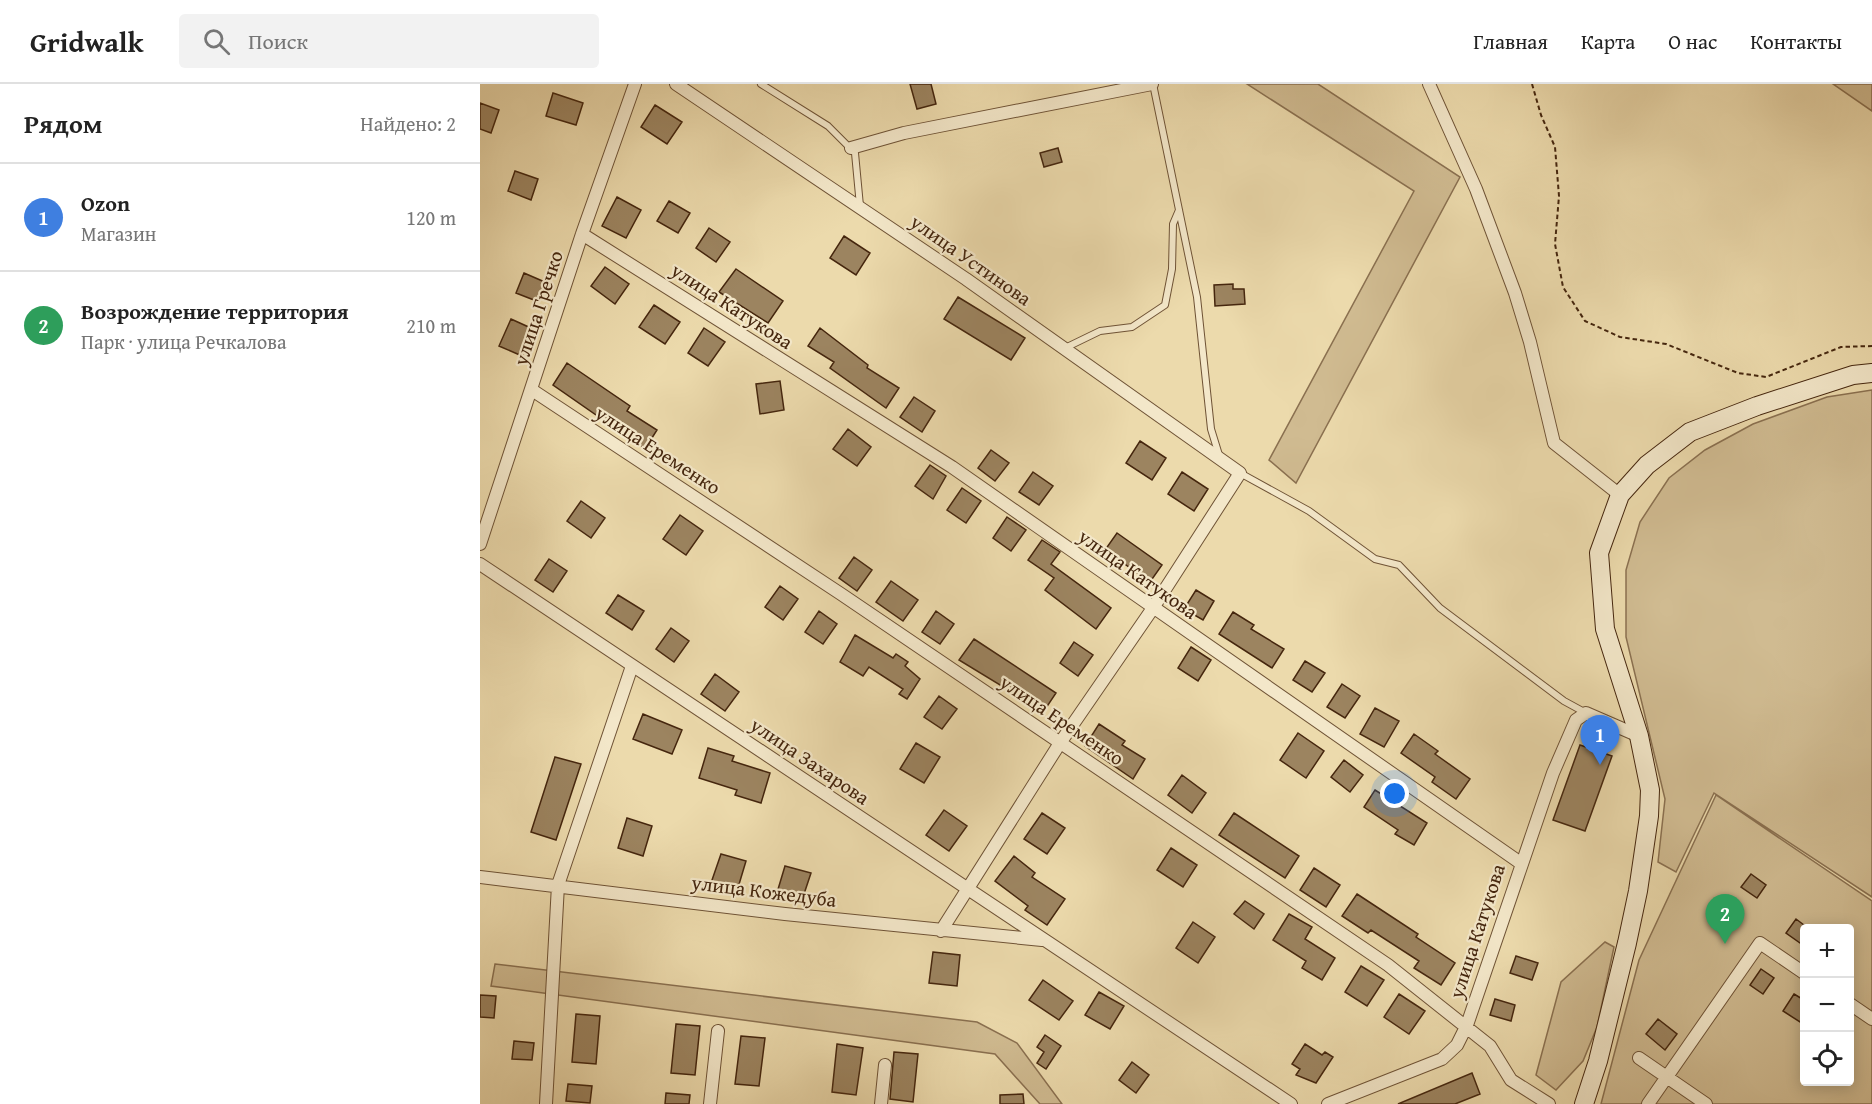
<!DOCTYPE html>
<html lang="ru">
<head>
<meta charset="utf-8">
<style>
  :root { --surface:#fff; --page:#f2f2f2; --text:#222; --muted:#767676; --line:#e0e0e0; --accent:#111827 }
  body { margin:0; font-family:"Gentium Book Plus",serif; background:var(--page); color:var(--text) }
  .controls { position:absolute; right:18px; bottom:18px; display:grid; overflow:hidden; border-radius:6px; box-shadow:0 3px 15px #0003 }
  .controls button { width:54px; height:54px; display:grid; place-items:center; padding:0; border:0; border-bottom:2px solid var(--line); background:var(--surface); color:var(--text); font:30px sans-serif }
  .you { position:absolute; left:915px; top:710px; width:21px; height:21px; margin:-15px; border:4px solid #fff; border-radius:50%; background:#1a73e8; box-shadow:0 0 0 9px #1a73e833 }
  .badge { display:grid; place-items:center; width:39px; height:39px; border-radius:50%; background:var(--accent); color:#fff; font-size:20px; font-weight:700 }
  .pin { position:absolute; translate:-50% -50px; filter:drop-shadow(0 2px 3px #0008) }
  .pin::after { content:''; position:absolute; top:32px; width:21px; height:18px; background:inherit; clip-path:polygon(0 0,100% 0,50% 100%) }
  .list { margin:0; padding:0; list-style:none }
  h2 { display:flex; justify-content:space-between; align-items:center; height:78px; margin:0; padding:0 24px; font-size:26px }
  h2 small { font-size:20px; font-weight:400; color:var(--muted) }
  .list li { display:grid; grid-template-columns:39px 1fr auto; gap:18px; align-items:center; box-sizing:border-box; height:108px; padding:0 24px; border-top:2px solid var(--line) }
  .list b { display:block; font-size:22px; white-space:nowrap }
  .list p { margin:0; font-size:20px; white-space:nowrap; color:var(--muted) }
  .list em { font-size:20px; font-style:normal; color:var(--muted) }
  .icon { flex:none; width:33px; height:33px; fill:none; stroke:currentColor; stroke-width:2; stroke-linecap:round; stroke-linejoin:round }
  .map { position:relative; flex:none; width:1392px; height:1020px; overflow:hidden }
  header { display:flex; align-items:center; gap:36px; box-sizing:border-box; height:84px; padding:0 30px; background:var(--surface); border-bottom:2px solid var(--line) }
  header strong { font-size:28px }
  nav { display:flex; gap:33px; margin-inline-start:auto; font-size:21px }
  .search { width:420px; height:54px; background:var(--page); display:flex; align-items:center; gap:15px; box-sizing:border-box; padding:0 21px; border-radius:6px; color:var(--muted); font-size:22px }
  main { display:flex }
  aside { flex:1; background:var(--surface) }
  .map>svg:first-child { display:block }
  .green { fill:#d0bb91; stroke:#8a7050; stroke-width:1.5; fill-rule:evenodd }
  .building { fill:#9c8460; stroke:#45260e; stroke-width:1.5 }
  .lines { fill:none; stroke-linecap:round; stroke-linejoin:round }
  .service-casing { stroke:#6f5336; stroke-width:8 }
  .minor-casing { stroke:#6f5336; stroke-width:14 }
  .secondary-casing { stroke:#45260e; stroke-width:20 }
  .path { stroke:#45260e; stroke-width:2; stroke-dasharray:4.5 3; stroke-linecap:butt }
  .service { stroke:#f3e7c9; stroke-width:6 }
  .minor { stroke:#f3e7c9; stroke-width:12 }
  .secondary { stroke:#f3e7c9; stroke-width:18 }
  .labels { text-anchor:middle; stroke-width:4.5; stroke-linejoin:round; paint-order:stroke }
  .street-label { font-size:20px; fill:#45260e; stroke:#f3e7c9 }
</style>
</head>
<body>
<header>
<strong>Gridwalk</strong>
<div class="search"><svg class="icon" aria-label="search" viewBox="0 0 24 24"><circle cx="10" cy="10" r="6"/><path d="M15 15l6 6"/></svg>Поиск</div>
<nav><a>Главная</a><a>Карта</a><a>О нас</a><a>Контакты</a></nav>
</header>
<main>
<aside>
<h2>Рядом<small>Найдено: 2</small></h2>
<ul class="list">
<li><span class="badge" style="background:#3f7fe0">1</span><div><b>Ozon</b><p>Магазин</p></div><em>120 m</em></li>
<li><span class="badge" style="background:#2e9e5b">2</span><div><b>Возрождение территория</b><p>Парк · улица Речкалова</p></div><em>210 m</em></li>
</ul>
</aside>
<div class="map">
<svg width="1392" height="1020" viewBox="0 0 1392 1020">
  <rect width="100%" height="100%" fill="#ecdaac"/>
  <filter id="stains"><feTurbulence type="fractalNoise" baseFrequency=".00333" numOctaves="4"/><feColorMatrix values="0 0 0 0 .2 0 0 0 0 .09 0 0 0 0 .02 0 0 0 .5 -.17"/></filter>
  <radialGradient id="worn" r=".72"><stop offset=".6" stop-color="#630" stop-opacity="0"/><stop offset="1" stop-color="#630" stop-opacity=".3"/></radialGradient>
  <path class="green" d="M767,0H838L980,93L816,399L789,376L934,107Z
    M1353,0H1392V27Z
    M1392,306V813L1234,709L1196,788L1178,778L1185,715L1146,553V486L1160,438L1189,394L1225,366L1273,340L1347,313Z
    M1236,711L1392,817V1020H1121L1159,876ZM1324,844H1370V998H1324Z
    M1125,858L1134,863L1117,943L1103,977L1076,1006L1056,991L1081,898Z
    M15,880L497,938L537,959L582,1020H560L515,970L11,902Z"/>
  <path class="building" d="M430,0H451L456,20L437,25Z
    M73,9L103,19L96,41L66,32Z
    M0,19L19,26L11,49L0,45Z
    M175,21L202,38L187,60L161,43Z
    M578,64L582,78L564,83L560,69Z
    M35,87L58,95L51,116L28,107Z
    M137,113L161,126L146,154L122,142Z
    M189,117L210,129L198,149L177,137Z
    M229,144L250,158L236,178L216,164Z
    M364,152L390,169L376,191L350,174Z
    M125,183L149,200L135,220L111,202Z
    M256,185L303,217L288,239L239,208Z
    M44,189L67,199L59,218L36,209Z
    M753,200V205H764L765,220L735,222L734,201Z
    M478,213L545,254L531,276L464,235Z
    M174,221L200,238L185,260L159,243Z
    M31,235L53,245L42,272L19,262Z
    M224,244L245,258L228,282L208,269Z
    M340,244L388,281L387,284L419,304L406,324L350,284L354,278L328,262Z
    M87,279L150,322L147,327L177,346L165,365L73,301Z
    M300,297L304,326L280,330L276,300Z
    M434,313L455,327L442,348L420,333Z
    M368,345L391,363L377,382L353,365Z
    M660,357L686,374L672,396L646,379Z
    M511,366L529,379L515,397L498,384Z
    M450,381L466,392L453,415L435,402Z
    M553,388L573,402L559,421L539,408Z
    M702,388L728,405L714,427L688,410Z
    M482,404L501,417L486,439L467,426Z
    M101,417L125,434L111,454L87,437Z
    M200,431L223,447L206,471L183,455Z
    M527,433L546,446L531,467L513,454Z
    M637,449L682,481L670,498L625,466Z
    M562,456L580,468L571,480L631,524L616,545L565,506L574,494L548,476Z
    M374,473L392,486L377,507L359,494Z
    M69,475L87,487L73,508L55,496Z
    M411,497L438,516L423,537L396,518Z
    M300,502L318,515L303,536L285,523Z
    M716,506L734,517L723,536L704,525Z
    M138,511L164,527L152,546L126,529Z
    M339,527L357,540L343,560L325,548Z
    M456,527L474,540L460,560L442,548Z
    M753,528L774,541L771,545L804,565L792,584L739,550Z
    M191,544L209,557L194,578L176,565Z
    M375,551L413,574L416,570L428,578L425,582L440,595L427,615L419,610L423,605L389,583L383,592L360,578Z
    M494,555L576,609L562,630L545,616L479,576Z
    M594,558L613,571L598,592L580,579Z
    M711,563L731,576L718,597L698,584Z
    M825,577L845,589L832,608L813,596Z
    M235,590L259,608L245,627L221,610Z
    M862,600L880,612L865,634L847,623Z
    M459,612L477,625L462,645L444,633Z
    M895,624L919,637L904,663L880,650Z
    M163,630L202,646L192,670L153,655Z
    M619,640L645,657L642,661L665,675L653,695L605,662Z
    M818,649L844,667L826,694L800,676Z
    M934,650L958,667L955,670L990,695L976,715L952,698L955,693L921,669Z
    M436,659L460,673L444,699L420,685Z
    M1100,661L1132,672L1105,747L1073,736Z
    M228,664L254,672L252,677L290,689L281,719L255,711L257,706L219,694Z
    M75,673L101,680L76,756L51,748Z
    M864,676L883,691L870,708L851,693Z
    M702,691L726,709L712,729L688,711Z
    M895,706L947,739L934,761L915,750L918,746L884,723Z
    M464,726L487,742L469,767L446,751Z
    M562,729L585,744L567,770L544,755Z
    M754,729L819,772L805,794L739,751Z
    M147,734L172,742L163,772L138,764Z
    M691,764L717,781L703,803L677,786Z
    M241,770L266,777L257,807L231,799Z
    M534,772L555,789L552,793L585,815L567,841L545,826L548,822L515,797Z
    M305,782L331,789L321,819L296,812Z
    M834,784L860,801L846,823L820,806Z
    M1271,790L1286,801L1277,814L1261,803Z
    M877,810L938,850L936,853L975,879L961,901L934,884L939,877L891,846L888,849L862,832Z
    M765,817L784,830L774,845L754,830Z
    M809,830L832,843L825,855L855,874L842,896L822,884L826,877L793,856Z
    M1316,835L1324,841V852L1320,859L1306,849Z
    M713,838L735,853L718,879L696,864Z
    M453,868L480,871L477,902L449,899Z
    M1036,872L1058,879L1052,896L1030,889Z
    M881,882L904,896L887,922L865,908Z
    M1281,885L1294,894L1283,910L1270,901Z
    M563,896L593,917L579,936L549,916Z
    M619,908L644,922L630,945L605,931Z
    M919,910L945,927L929,950L904,933Z
    M1314,910L1324,916V931L1320,938L1303,927Z
    M0,911L16,912L14,934L0,933Z
    M1015,915L1035,921L1031,937L1010,931Z
    M96,930L120,932L116,980L92,978Z
    M1178,935L1197,950L1185,966L1166,950Z
    M196,940L220,942L215,991L191,989Z
    M565,951L581,962L566,985L557,979L564,968L557,963Z
    M261,952L285,954L279,1002L255,1000Z
    M34,957L54,959L52,976L32,975Z
    M357,960L383,964L376,1011L352,1008Z
    M825,960L842,971L845,968L853,973L836,999L816,991L820,985L812,980Z
    M414,968L438,970L433,1018L410,1015Z
    M652,978L669,991L656,1009L639,996Z
    M992,989L1000,1010L975,1020H918Z
    M88,1000L112,1002L110,1019L86,1017Z
    M186,1009L210,1011L209,1020H185Z
    M543,1010L544,1020H520V1011Z"/>
  <g class="lines">
    <defs>
      <path id="service" d="M281,0L348,42L375,69L380,122
        M673,0L717,213L731,345L739,371
        M585,264L620,247L652,243L685,221L692,185L693,140L699,126
        M760,389L829,427L895,475L919,481L960,524L1084,617L1106,629"/>
      <path id="minor" d="M196,0L486,195L760,389L673,524L580,659L461,847
        M949,0L996,105L1035,209L1050,258L1074,359L1140,411
        M371,64L424,49L672,0
        M102,150L472,383L1042,780L987,941L977,961L962,975L848,1020
        M52,306L361,510L908,881L1010,962L1031,996L1069,1020
        M0,460L102,150L155,0
        M0,480L811,1020
        M1042,780L1073,689L1096,636L1106,629L1159,652
        M0,793L305,830L562,856
        M1370,920L1392,935
        M1159,974L1226,1020
        M66,1020L78,801L152,582
        M230,1020L238,947
        M401,1020L405,981
        M1168,1020L1280,859L1324,889"/>
      <path id="secondary" d="M1104,1020L1118,977L1147,859L1158,807L1169,732L1170,706L1159,652L1125,545L1119,469L1140,411L1167,381L1210,348L1277,322L1373,291L1392,289"/>
    </defs>
    <use href="#service" class="service-casing"/>
    <use href="#minor" class="minor-casing"/>
    <use href="#secondary" class="secondary-casing"/>
    <path class="path" d="M1052,0L1061,31L1075,63L1079,112L1075,160L1083,203L1105,237L1140,253L1186,260L1258,289L1286,293L1361,263L1392,262"/>
    <use href="#service" class="service"/>
    <use href="#minor" class="minor"/>
    <use href="#secondary" class="secondary"/>
  </g>
  <g class="labels">
    <g class="street-label">
      <text transform="translate(491 176) rotate(35)" y="7">улица Устинова</text>
      <text transform="translate(252 222) rotate(33)" y="7">улица Катукова</text>
      <text transform="translate(58 224) rotate(-72)" y="7">улица Гречко</text>
      <text transform="translate(178 366) rotate(33)" y="7">улица Еременко</text>
      <text transform="translate(658 490) rotate(35)" y="7">улица Катукова</text>
      <text transform="translate(582 636) rotate(34)" y="7">улица Еременко</text>
      <text transform="translate(330 677) rotate(34)" y="7">улица Захарова</text>
      <text transform="translate(284 807) rotate(7)" y="7">улица Кожедуба</text>
      <text transform="translate(997 847) rotate(-72)" y="7">улица Катукова</text>
    </g>
  </g>
  <rect width="100%" height="100%" filter="url(#stains)"/>
  <rect width="100%" height="100%" fill="url(#worn)"/>
</svg>
<div class="controls">
<button>+</button>
<button>−</button>
<button><svg class="icon" aria-label="locate" viewBox="0 0 24 24"><circle cx="12" cy="12" r="6"/><path d="M12 2v4M12 18v4M2 12h4M18 12h4"/></svg></button>
</div>
<div class="you"></div>
<div class="pin badge" style="left:1120px;top:681px;background:#3f7fe0">1</div>
<div class="pin badge" style="left:1245px;top:860px;background:#2e9e5b">2</div>
</div>
</main>
</body>
</html>
